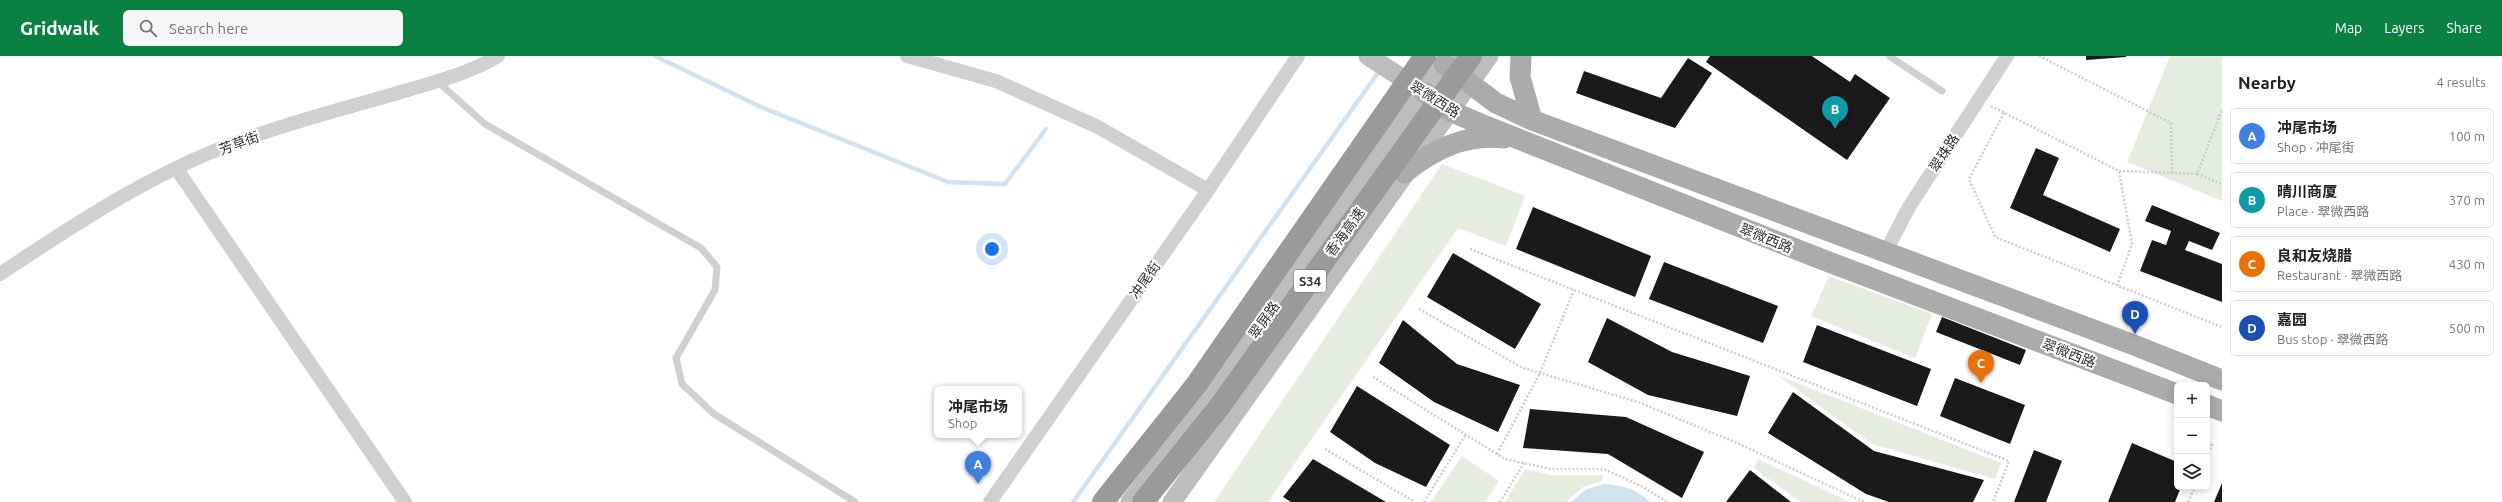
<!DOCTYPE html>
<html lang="en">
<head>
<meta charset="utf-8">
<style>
  :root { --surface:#fff; --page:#f6f6f6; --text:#222; --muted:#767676; --line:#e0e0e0; --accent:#0b8043 }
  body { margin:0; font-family:Ubuntu,"Noto Sans SC",sans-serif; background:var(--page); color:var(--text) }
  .controls { position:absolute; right:12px; bottom:12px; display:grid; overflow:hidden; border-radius:6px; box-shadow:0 2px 10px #0003 }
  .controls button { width:36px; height:36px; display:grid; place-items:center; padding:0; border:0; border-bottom:1px solid var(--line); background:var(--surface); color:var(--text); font:20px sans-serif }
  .you { position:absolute; left:992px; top:193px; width:14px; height:14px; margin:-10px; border:3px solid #fff; border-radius:50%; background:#1a73e8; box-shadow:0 0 0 6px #1a73e833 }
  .badge { display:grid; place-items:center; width:26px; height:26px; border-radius:50%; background:var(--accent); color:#fff; font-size:13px; font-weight:700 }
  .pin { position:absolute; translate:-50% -33px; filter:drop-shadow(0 1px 2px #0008) }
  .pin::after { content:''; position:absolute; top:21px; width:14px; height:12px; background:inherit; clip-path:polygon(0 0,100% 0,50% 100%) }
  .popup { position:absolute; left:934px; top:330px; width:88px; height:52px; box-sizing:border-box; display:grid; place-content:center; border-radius:6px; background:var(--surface); filter:drop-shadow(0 1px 3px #0005); font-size:13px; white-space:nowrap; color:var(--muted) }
  .popup b { font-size:15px; color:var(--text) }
  .popup::after { content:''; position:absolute; left:50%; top:100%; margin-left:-8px; border:8px solid transparent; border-top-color:var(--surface) }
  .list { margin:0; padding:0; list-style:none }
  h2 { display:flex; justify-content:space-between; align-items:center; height:52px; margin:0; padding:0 16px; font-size:17px }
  h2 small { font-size:13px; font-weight:400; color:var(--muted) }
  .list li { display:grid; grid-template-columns:26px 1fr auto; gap:12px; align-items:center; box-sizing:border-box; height:56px; margin:0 8px 8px; padding:0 8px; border:1px solid var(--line); border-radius:6px }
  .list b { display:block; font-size:15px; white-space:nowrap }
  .list p { margin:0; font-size:13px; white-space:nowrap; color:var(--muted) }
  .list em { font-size:13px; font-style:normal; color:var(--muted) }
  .icon { flex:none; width:22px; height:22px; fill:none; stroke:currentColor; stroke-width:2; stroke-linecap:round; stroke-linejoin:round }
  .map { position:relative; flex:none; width:2222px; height:446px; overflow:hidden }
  header { display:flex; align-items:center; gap:24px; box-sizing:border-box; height:56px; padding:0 20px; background:var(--accent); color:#fff }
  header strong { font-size:19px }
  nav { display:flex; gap:22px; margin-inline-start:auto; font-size:14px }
  .search { width:280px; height:36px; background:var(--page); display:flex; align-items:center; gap:10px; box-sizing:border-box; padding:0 14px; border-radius:6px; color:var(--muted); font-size:15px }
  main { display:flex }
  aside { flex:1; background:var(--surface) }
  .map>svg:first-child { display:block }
  .green { fill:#e6ecdf }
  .water { fill:#cfe2ee }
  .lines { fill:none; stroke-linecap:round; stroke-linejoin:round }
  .stream { stroke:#cfe2ee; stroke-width:4.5 }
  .building { fill:#1a1a1a }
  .path { stroke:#cdcdcd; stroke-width:2.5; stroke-dasharray:2 2; stroke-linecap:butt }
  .service { stroke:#d0d0d0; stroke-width:7 }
  .minor { stroke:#d0d0d0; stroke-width:14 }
  .secondary { stroke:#bdbdbd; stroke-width:19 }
  .primary { stroke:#ababab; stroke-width:21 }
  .motorway-bridge { stroke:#9a9a9a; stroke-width:22 }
  .labels { text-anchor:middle; stroke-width:4; stroke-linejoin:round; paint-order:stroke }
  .shield { fill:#fff; stroke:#707070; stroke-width:1 }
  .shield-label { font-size:13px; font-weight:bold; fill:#333 }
  .street-label { font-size:14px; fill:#333; stroke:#fff }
</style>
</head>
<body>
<header>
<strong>Gridwalk</strong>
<div class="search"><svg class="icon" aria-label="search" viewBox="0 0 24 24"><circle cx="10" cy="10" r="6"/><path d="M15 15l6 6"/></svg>Search here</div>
<nav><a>Map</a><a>Layers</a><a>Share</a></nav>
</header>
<main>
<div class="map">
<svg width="2222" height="446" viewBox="0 0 2222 446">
  <rect width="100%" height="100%" fill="#fff"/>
  <path class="green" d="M2170,0H2222V145L2127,106Z
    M1442,108L1525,140L1506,190L1458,172L1268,446H1214Z
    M1829,220L1932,258L1915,302L1811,260Z
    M1777,319L2001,407L1995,423L1872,388Z
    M1462,400L1499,425L1485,446H1431Z
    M1758,403L1850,446H1800L1754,412Z
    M1525,413L1551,419H1604L1602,425L1583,431L1566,446H1505Z"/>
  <path class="water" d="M1604,428C1623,429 1636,433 1650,446H1571L1587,433Z"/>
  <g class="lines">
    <path class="stream" d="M655,0L761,51L948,126L1005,128L1046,73
      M1073,446L1380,14"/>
  </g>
  <path class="building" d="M1710,0H1812L1850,26L1855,18L1890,42L1847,104L1706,6Z
    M2086,0H2126V1L2086,4Z
    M1688,2L1712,17L1675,72L1576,37L1584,15L1661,42Z
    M2036,92L2059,102L2043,139L2120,173L2110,196L2010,152Z
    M2152,149L2220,177L2212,194L2189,185L2185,194L2222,208V246L2140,215L2152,184L2166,189L2171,175L2145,165Z
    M1533,151L1651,200L1635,241L1516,193Z
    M1453,197L1541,248L1515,293L1427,241Z
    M1664,206L1778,250L1763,287L1649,243Z
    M1942,261L2026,294L2020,309L1936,276Z
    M1607,262L1672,296L1750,320L1737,360L1648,339L1588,306Z
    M1403,264L1457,308L1520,329L1498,376L1434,346L1379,307Z
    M1817,269L1931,313L1917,350L1803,306Z
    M1955,322L2025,349L2010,388L1940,360Z
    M1357,330L1450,389L1426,431L1375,407L1330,376Z
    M1793,336L1874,395L1984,424L1973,446H1889L1866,438L1768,377Z
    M1530,353L1626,361L1704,396L1682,442L1608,398L1523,392Z
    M2132,387L2177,406V431H2181L2175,446H2108Z
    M2034,394L2062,405L2046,446H2014Z
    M1313,403L1386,446H1291L1283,441Z
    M1750,414L1791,446H1726Z
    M2222,427V446H2214Z"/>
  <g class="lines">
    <path class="path" d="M2039,0L2171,67L2172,117
      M1991,50L2119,115L2132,188L2117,230
      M2004,57L1969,123L1995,181L2222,271
      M2119,115L2197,118L2222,54
      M2197,118L2222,128
      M1470,193L2009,405L1993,446
      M1419,253L1523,312L1638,346L1737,387L1864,446
      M1373,321L1505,403L1551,413H1604L1641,430L1668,446
      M1325,393L1415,446
      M1497,398L1540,317L1574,234
      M2207,401L2213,386
      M1424,446L1466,378
      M1500,446L1524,407
      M2188,446L2195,431"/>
    <path class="service" d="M1889,0L1942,35
      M437,25L485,68L701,192L717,211L715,234L676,302L682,328L714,358L855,446"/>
    <path class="minor" d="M907,0L996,25L1098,71L1208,134
      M176,112L405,446
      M1885,197L1909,151L2007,0
      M0,218C75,168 152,117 237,86C292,65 351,51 408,34C438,25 470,17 498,0
      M990,446L1204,140L1298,0"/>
    <path class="secondary" d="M1368,0L1419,33
      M1130,446L1208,343L1450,0
      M1172,446L1489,0"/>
    <path class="primary" d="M1521,0L1520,21L1532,64
      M1444,8L1496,47L1532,64L2134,289L2222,324
      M1424,36L1450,55L1483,69L1821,203L2177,338
      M1404,117C1434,93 1465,78 1504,82
      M2207,349L2222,355"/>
    <path class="motorway-bridge" d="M1103,446L1196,329L1425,0
      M1143,446L1220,350L1471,0"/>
  </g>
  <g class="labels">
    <rect class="shield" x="1294" y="214" width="32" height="22" rx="3"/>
    <g class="shield-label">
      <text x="1310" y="230">S34</text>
    </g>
    <g class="street-label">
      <text transform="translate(1435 43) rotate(32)" y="5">翠微西路</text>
      <text transform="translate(239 87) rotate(-20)" y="5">芳草街</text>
      <text transform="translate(1944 97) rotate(-57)" y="5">翠珠路</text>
      <text transform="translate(1345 176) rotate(-54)" y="5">香海高速</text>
      <text transform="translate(1766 182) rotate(22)" y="5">翠微西路</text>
      <text transform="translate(1145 224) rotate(-55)" y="5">冲尾街</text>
      <text transform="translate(1264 264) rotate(-55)" y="5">翠屏路</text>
      <text transform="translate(2069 297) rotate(21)" y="5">翠微西路</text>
    </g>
  </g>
</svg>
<div class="controls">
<button>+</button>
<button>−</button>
<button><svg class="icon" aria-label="layers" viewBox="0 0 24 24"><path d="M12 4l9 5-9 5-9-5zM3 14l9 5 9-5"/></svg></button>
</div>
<div class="you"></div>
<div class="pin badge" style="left:978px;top:428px;background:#3f7fe0">A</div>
<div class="popup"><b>冲尾市场</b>Shop</div>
<div class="pin badge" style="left:1835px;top:73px;background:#0f9aa8">B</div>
<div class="pin badge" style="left:1981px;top:327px;background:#e8710a">C</div>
<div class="pin badge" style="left:2135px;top:278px;background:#1a4fb4">D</div>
</div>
<aside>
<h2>Nearby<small>4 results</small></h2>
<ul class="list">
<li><span class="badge" style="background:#3f7fe0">A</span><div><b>冲尾市场</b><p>Shop · 冲尾街</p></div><em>100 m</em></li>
<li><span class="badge" style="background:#0f9aa8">B</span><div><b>晴川商厦</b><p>Place · 翠微西路</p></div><em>370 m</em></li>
<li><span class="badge" style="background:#e8710a">C</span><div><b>良和友烧腊</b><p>Restaurant · 翠微西路</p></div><em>430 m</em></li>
<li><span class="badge" style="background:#1a4fb4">D</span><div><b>嘉园</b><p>Bus stop · 翠微西路</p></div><em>500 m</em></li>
</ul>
</aside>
</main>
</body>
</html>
